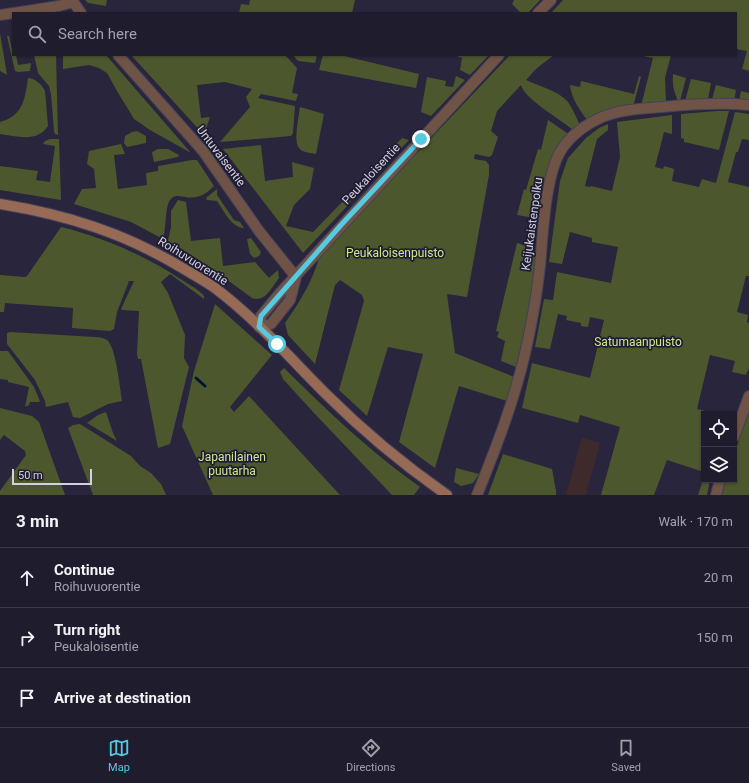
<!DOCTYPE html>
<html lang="en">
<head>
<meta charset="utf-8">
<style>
  :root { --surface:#1f1c2e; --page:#272536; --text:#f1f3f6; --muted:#a1a1aa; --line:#3c3a4a; --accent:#55cae0 }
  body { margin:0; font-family:Roboto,sans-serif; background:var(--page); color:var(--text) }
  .controls { position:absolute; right:12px; bottom:12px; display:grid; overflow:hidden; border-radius:0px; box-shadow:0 1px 3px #0004 }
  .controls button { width:36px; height:36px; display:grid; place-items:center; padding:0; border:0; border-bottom:1px solid var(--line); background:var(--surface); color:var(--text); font:20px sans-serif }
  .scale { position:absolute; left:12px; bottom:10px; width:80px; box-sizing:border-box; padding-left:4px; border:2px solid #d3d1e1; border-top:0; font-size:11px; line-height:14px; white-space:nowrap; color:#d3d1e1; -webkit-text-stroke:3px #1f1c32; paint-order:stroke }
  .stop { position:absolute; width:12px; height:12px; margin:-9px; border:3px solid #55cae0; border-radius:50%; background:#fff }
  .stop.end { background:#55cae0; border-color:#fff; box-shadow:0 1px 4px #0008 }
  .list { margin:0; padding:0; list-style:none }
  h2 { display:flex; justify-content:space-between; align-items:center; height:52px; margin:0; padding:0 16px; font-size:17px }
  h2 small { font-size:13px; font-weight:400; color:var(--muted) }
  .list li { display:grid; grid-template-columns:26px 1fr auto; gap:12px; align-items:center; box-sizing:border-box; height:60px; padding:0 16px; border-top:1px solid var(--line) }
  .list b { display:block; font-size:15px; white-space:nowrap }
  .list p { margin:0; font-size:13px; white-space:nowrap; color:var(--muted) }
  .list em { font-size:13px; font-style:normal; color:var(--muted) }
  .icon { flex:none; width:22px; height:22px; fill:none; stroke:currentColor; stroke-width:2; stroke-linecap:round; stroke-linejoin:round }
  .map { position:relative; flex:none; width:749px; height:495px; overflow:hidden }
  .search { position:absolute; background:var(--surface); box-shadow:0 1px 3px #0004; left:12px; right:12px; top:12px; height:44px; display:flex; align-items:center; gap:10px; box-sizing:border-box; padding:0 14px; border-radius:0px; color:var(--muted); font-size:15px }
  .sheet { height:232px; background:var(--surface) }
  nav { display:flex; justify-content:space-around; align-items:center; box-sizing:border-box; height:56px; border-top:1px solid var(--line); background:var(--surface); font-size:11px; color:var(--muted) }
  nav a { display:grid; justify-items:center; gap:2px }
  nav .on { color:var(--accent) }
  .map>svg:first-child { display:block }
  .education { fill:#3e2a2a }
  .green { fill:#4c572e }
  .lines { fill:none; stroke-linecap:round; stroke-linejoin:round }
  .stream { stroke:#001235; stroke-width:3 }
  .minor-casing { stroke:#444157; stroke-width:12 }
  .secondary-casing { stroke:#444157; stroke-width:12 }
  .minor { stroke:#705347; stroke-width:10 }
  .secondary { stroke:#976a56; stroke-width:10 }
  .route { stroke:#55cae0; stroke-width:5 }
  .labels { text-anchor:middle; stroke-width:3.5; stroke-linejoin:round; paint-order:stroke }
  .street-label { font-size:12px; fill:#d3d1e1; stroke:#1f1c32 }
  .park-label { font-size:12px; fill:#ceea89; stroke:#1f1c32 }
</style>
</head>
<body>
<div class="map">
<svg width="749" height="495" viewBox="0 0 749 495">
  <rect width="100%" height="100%" fill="#29253d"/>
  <path class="education" d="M582,437L600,443L586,495H566Z"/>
  <path class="green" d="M85,0H107L106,6L88,3Z
    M250,0H355L352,13H239L241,4L249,5Z
    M514,0H540L528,13H521L512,4Z
    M563,0H749V71L742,69L747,51L736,49V13H551Z
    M0,33L7,75L0,71Z
    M7,36H9L12,50H13V55H16L18,65L31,63L30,71L18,72L15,71Z
    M34,55H56L58,135L55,134L54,131L51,94L49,86L38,73Z
    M63,55H106L191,153L150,130L134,119L117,91L107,73L99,68L89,65L63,69Z
    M131,55H285L297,68L292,93L298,94L296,101L261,94L258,98L295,106L293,133L291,136L220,142L250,107L246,97L252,89L225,82L197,85L201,118L210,117L204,135Z
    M293,55H317L315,63L298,61Z
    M323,55H340L419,74L416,88L319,70Z
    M454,55H489L470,75L460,70L462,58Z
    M510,55H554L537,68L526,80C539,86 559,91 568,102C573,109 576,117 580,125L574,131C562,120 524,99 521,85L497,111L491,131L498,137L492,155L489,157L475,154L474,159L486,161L489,165V175L467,297L447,294L455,353L514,377L507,401L459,386L435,468L399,442L423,354L388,347L367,416L339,390L364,301L362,295L340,280L335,285L315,364L288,335L285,323C300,302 313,280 320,255Z
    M638,55H671L665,78L666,102L641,106L653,58Z
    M673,74L686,78L680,101H678C674,92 672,85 673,74Z
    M456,76L465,80L431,116L421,112L427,77L446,81L445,86L453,87Z
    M639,76L641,77L633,107L587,120C580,110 571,98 570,85L580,87L581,81L634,94Z
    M28,78C34,78 42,84 45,91L48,126C37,143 17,136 0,134V122C23,116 25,99 28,78Z
    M691,79L711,83L708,99L685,101Z
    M716,85L736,90L734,101L712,99Z
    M741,91L749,93V102L739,101Z
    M300,107L324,114L316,154C311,153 303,153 299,148C293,141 299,116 300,107Z
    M717,111H729L719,150L684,142V139L681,138V114Z
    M735,112L749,114V140L742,139L738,152H736L728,182L749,187V276H746L737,312L748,315L747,322L749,323V368L746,375L732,372L735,361L710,355L697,409L718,414H704V472L667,460L654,495H601L620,427L580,415L578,423L522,408L532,363L590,378L604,320L590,317L588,327L581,326V323L566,320L567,316L558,314L550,349L535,347L544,299L553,300L557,272L611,283L618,247L592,242V238L570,232L562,264L549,262L560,181L568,158L586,138L599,128L608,124V130L597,139L585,186L590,187L591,186L612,191L620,157L617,122L672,115V134L664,132L655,167L663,169L664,166L674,169L672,181L699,187L702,179L716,183Z
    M548,120L570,135L559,148L541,219L517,215L524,189L526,190L538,149L541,150Z
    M137,131L146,136V143L127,147L124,143L125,136L132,132Z
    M402,138L409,140L360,192L354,188Z
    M50,139H59L61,200L0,190V166L38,171L36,180L50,182L55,146L43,144L45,141Z
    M121,144L125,154L114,155L118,189L147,185L146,173L158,171V166L192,160H197L214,186C209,191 203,196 196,197C184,200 174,189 168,204C165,215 166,228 163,239L131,222L74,204L82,189L96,188L94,169L87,164L89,151Z
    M261,145L265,181L293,177L292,162L314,168L310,189L294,205L286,226L313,232L346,198L351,202L303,253L223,149Z
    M158,149H168L179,155L178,157L154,162L152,152Z
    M217,189V195L234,220L240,222L244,228C232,228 224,211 217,201L207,200L206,198Z
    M178,200L186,202L191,241L220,238L223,266L255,262L269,278L278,270L279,278C272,287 265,303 252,298C225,278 198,258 168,241L171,227V211Z
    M61,227C103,237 146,256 182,280C190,285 198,289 204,296V299L170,274L161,282L168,293L185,335L184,358L189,367L170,444L158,448L141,359H138L137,354L139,311L122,310L121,309L134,281H129L117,312L114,329L110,331L72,328L73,308L5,303L4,312H0V275L25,277L27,276Z
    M251,238L261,252L259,256L254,258L250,254L247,239Z
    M517,243C526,245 534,251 536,261C537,267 534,276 533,282C529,311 523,339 516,367L501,361L505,341L497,337L499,332L496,331Z
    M215,304L272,355L230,407L234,412L249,396L340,495H213L182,426L194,371Z
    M10,332L95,337C99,337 104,338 107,340C116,347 120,389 122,401L108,404L80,418L73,417L68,402L46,407L45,401L35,380L7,344V333Z
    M0,351H8L34,387L40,401L39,402H30L29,405L25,407L29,387L8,382V380L0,379Z
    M284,368C327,410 370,452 420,487L414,495H392L314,413L283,379L280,372Z
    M0,408L32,416L39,422L65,495H0V491L26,455L25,451L4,435L0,440Z
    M106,412L113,433L117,441L87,423L98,415Z
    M749,412V495H722L726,480H734V454Z
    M80,424L131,456L140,466L151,473L161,484L166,495H93L68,428L73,425Z
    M503,454L552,469L556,491V495H488Z
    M456,468L479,474L473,483L461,486L454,482Z
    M704,477V480H710L707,495H698Z"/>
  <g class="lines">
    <path class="stream" d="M196,378L205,386"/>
    <defs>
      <path id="minor" d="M72,0L81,13
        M14,13L59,6L73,2
        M538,13L551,0
        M0,15L13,13
        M118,55L203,151L259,231L296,277
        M296,277L290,300L271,324L259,327L261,316L280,293L499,55
        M734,437L749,396
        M477,495C496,448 515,399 526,349C532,322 537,294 540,266C543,234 545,170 564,146C575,131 594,119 611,114C623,110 637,109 650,108C682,105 717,102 749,105
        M716,495L720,480"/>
      <path id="secondary" d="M0,204C67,215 125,233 184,269C194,275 205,281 215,288C256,319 290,358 326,394C364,432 404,465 447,495"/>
    </defs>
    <use href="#minor" class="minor-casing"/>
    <use href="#secondary" class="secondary-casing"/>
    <use href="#minor" class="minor"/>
    <use href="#secondary" class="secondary"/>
  </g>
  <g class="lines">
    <path class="route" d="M277,344L259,327L261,316L341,225L421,139"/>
  </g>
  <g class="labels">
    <g class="street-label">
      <text transform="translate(221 156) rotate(53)" y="4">Untuvaisentie</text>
      <text transform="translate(371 174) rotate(-47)" y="4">Peukaloisentie</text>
      <text transform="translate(532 224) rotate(-82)" y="4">Keijukaistenpolku</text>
      <text transform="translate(193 261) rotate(32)" y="4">Roihuvuorentie</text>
    </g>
    <g class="park-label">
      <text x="395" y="257">Peukaloisenpuisto</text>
      <text x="638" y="346">Satumaanpuisto</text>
      <text x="232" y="461">Japanilainen<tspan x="232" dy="14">puutarha</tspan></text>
    </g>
  </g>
</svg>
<div class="controls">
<button><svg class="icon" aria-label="locate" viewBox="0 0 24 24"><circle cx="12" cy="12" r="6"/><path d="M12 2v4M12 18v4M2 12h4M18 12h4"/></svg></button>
<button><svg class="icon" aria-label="layers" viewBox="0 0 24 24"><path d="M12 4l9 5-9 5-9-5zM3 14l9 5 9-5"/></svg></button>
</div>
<div class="scale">50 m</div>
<div class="stop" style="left:277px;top:344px"></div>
<div class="stop end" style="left:421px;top:139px"></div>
<div class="search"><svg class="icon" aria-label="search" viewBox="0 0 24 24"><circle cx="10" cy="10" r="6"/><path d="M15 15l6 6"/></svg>Search here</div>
</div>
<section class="sheet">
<h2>3 min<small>Walk · 170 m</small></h2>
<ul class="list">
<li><svg class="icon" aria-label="ahead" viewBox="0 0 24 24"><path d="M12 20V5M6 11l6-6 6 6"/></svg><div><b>Continue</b><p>Roihuvuorentie</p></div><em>20 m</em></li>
<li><svg class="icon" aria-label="right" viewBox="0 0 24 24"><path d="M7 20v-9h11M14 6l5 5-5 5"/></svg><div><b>Turn right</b><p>Peukaloisentie</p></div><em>150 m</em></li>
<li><svg class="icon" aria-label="arrive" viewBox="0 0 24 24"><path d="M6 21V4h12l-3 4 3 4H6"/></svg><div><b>Arrive at destination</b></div></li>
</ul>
</section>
<nav>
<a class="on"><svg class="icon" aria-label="map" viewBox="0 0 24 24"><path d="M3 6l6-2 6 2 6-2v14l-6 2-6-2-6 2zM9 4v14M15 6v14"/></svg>Map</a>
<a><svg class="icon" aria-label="directions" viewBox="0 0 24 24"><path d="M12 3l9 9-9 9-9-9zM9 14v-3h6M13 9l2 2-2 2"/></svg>Directions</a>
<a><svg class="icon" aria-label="saved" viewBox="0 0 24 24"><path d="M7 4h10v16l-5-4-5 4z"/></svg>Saved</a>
</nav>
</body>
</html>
